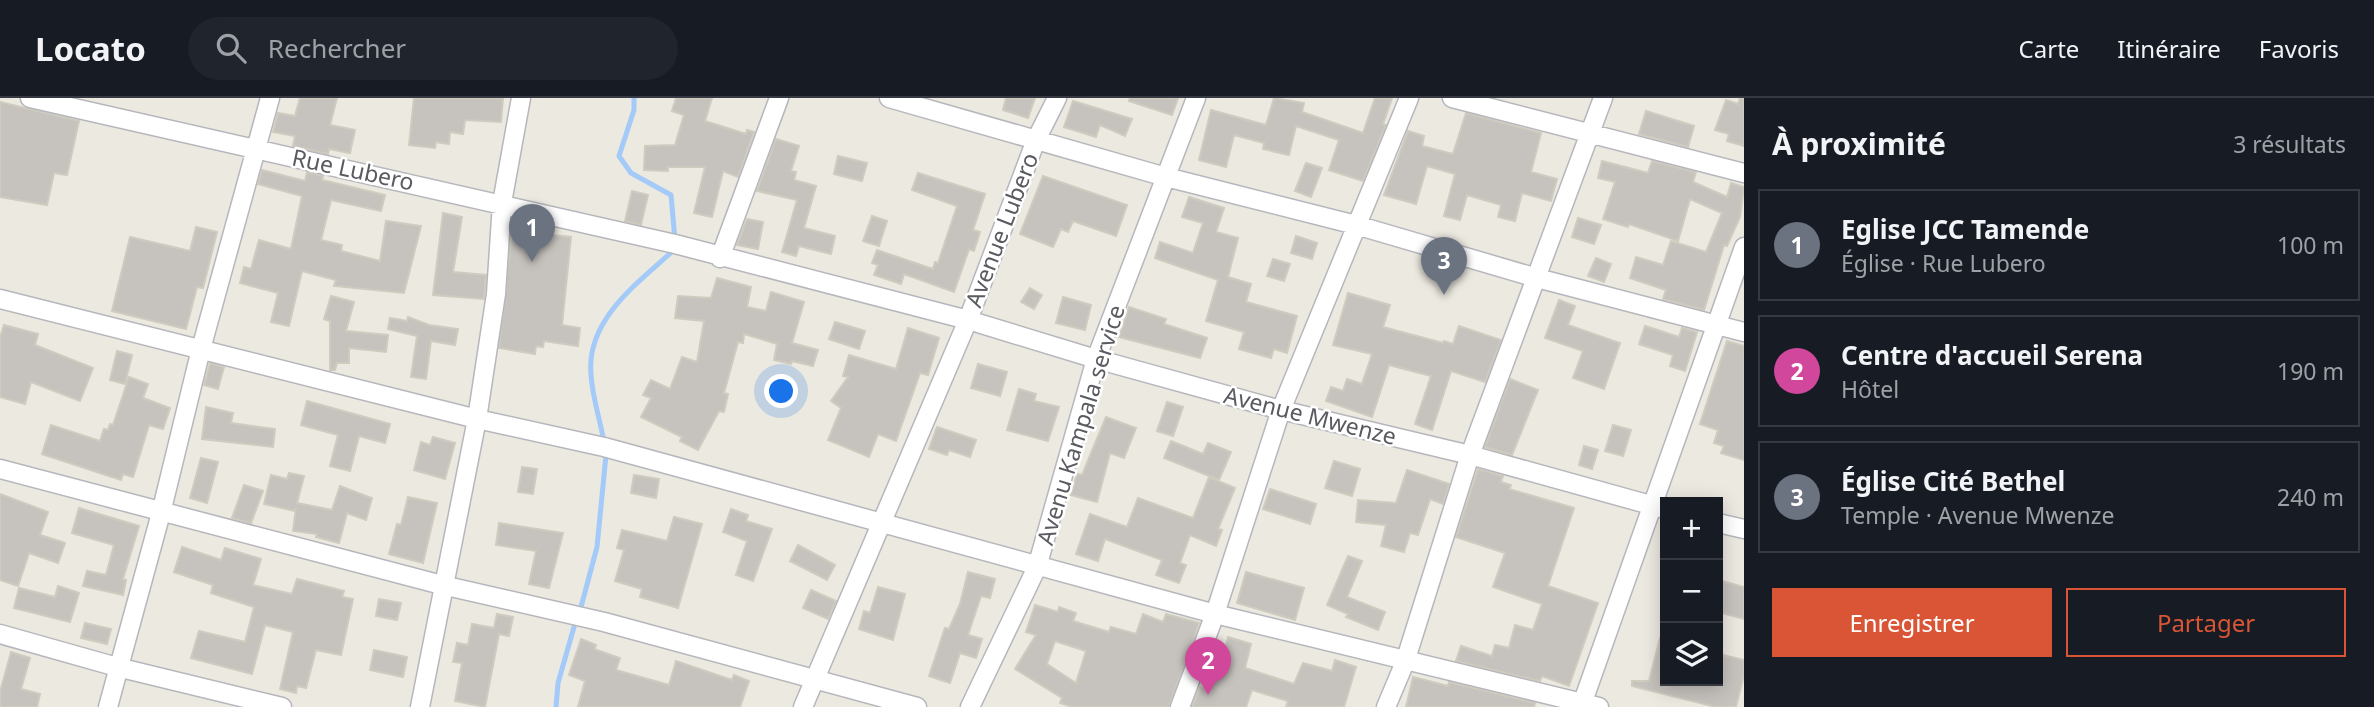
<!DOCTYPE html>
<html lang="fr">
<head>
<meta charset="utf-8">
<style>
  :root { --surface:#171b24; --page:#20242c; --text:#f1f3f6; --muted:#9ea1a6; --line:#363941; --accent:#da5536 }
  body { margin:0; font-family:"Noto Sans",sans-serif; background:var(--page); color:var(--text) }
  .controls { position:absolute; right:21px; bottom:21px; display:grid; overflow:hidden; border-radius:0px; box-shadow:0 4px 18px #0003 }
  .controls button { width:63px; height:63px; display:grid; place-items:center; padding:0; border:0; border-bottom:2px solid var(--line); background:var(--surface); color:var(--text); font:35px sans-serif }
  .you { position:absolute; left:782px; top:294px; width:24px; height:24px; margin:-18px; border:5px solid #fff; border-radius:50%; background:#1a73e8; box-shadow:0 0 0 10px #1a73e833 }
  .badge { display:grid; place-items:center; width:46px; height:46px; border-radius:50%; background:var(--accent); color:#fff; font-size:23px; font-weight:700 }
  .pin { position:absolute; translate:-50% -58px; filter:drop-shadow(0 2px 4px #0008) }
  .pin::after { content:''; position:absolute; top:37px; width:24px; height:21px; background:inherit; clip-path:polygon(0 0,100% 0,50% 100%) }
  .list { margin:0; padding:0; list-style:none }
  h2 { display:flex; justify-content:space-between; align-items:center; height:91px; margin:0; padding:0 28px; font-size:30px }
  h2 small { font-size:23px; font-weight:400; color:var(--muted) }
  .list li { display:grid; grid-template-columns:46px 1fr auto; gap:21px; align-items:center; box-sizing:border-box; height:112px; margin:0 14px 14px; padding:0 14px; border:2px solid var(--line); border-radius:0px }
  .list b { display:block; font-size:26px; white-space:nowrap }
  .list p { margin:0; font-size:23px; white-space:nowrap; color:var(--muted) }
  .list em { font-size:23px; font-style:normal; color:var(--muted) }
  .actions { display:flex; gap:14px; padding:21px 28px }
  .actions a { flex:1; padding:16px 0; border:2px solid var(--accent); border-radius:0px; text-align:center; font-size:24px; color:var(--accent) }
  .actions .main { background:var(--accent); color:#fff }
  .icon { flex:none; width:38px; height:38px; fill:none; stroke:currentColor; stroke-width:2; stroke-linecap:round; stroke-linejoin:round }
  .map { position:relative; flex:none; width:1744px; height:609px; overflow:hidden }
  header { display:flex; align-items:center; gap:42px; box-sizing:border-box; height:98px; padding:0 35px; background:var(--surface); border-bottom:2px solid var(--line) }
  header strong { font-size:33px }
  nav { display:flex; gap:38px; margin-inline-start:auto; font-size:24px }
  .search { width:490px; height:63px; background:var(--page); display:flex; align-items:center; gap:18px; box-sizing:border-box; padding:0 24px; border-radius:38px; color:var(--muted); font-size:26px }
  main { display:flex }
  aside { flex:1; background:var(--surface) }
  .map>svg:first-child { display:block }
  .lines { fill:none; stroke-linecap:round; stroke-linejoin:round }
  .stream { stroke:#a3caf8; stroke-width:5 }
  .building { fill:#c6c3be; stroke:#cfcbbf; stroke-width:2; fill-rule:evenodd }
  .street-casing { stroke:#b6b7bc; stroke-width:21 }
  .street { stroke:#fff; stroke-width:18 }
  .labels { text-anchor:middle; stroke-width:5; stroke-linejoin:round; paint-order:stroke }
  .street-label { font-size:23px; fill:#595b60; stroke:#fff }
</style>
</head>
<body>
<header>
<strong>Locato</strong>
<div class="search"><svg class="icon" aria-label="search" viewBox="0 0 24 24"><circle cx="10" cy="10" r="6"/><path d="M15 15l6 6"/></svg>Rechercher</div>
<nav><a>Carte</a><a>Itinéraire</a><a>Favoris</a></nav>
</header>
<main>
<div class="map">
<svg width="1744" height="609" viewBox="0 0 1744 609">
  <rect width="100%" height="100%" fill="#ebe9e0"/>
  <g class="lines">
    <path class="stream" d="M634,0V12L619,58L631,75L671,97L675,142
      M603,339C599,318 592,297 591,276C586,221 639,184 675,151
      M581,509L597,449L606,357
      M556,609L558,585L574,529"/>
  </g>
  <path class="building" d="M300,0H337L330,27L355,32L350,55L329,51L328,56L293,48L295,38L273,34L278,15L295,18Z
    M414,0H503L501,24L465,22L463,36L450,34L449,46L436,44L435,50L409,47Z
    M676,0H712L705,23L746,36L747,32L754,34L738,79L723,73L712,119L694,115L705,69H668V73L644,72L645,48L675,47L684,17L672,13Z
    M1006,0H1035L1028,20L1003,12Z
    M1130,0H1178L1172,17L1129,3Z
    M1274,0L1304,5L1302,14L1363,35L1375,0H1392L1383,26L1386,27L1363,83L1329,72L1339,42L1296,28L1289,57L1263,51L1264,45L1234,37L1226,69L1199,62L1211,12L1266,27Z
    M1740,0H1744V48L1727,43L1729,36L1715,32L1726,2L1738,6Z
    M1073,3L1132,21L1125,38L1100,27L1096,39L1064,29Z
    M0,4L79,23L67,77L54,75L47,107L0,99Z
    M1646,13L1694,28L1688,49L1639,36Z
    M1466,15L1541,35L1531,74L1557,81L1551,103L1522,95L1515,123L1498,119L1501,107L1467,97L1460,122L1444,118L1455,76L1427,68L1416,106L1384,97L1408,33L1424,38L1422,48L1453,56Z
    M776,41L799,48L791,73L796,74L794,82L816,88L804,130L835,138L831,156L799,148L796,158L782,154L797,102L757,93Z
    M838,58L867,65L862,83L834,76Z
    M1602,63L1648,75L1652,63L1696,74L1693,84L1727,99L1731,85L1744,89L1740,119L1727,148L1724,147L1704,212L1663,201L1666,192L1630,180L1636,159L1663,167L1671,143L1706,154L1722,115L1690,101L1678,143L1629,126L1628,129L1603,121L1615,84L1598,80Z
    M1306,65L1322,70L1311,99L1295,93Z
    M262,72L305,83L307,74L323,78L322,82L385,97L381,113L331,102L321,142L342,147L341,153L380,163L386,123L421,128L404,195L334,188L336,182L302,173L289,228L271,224L278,195L240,185L244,169L251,171L259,142L291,151L302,98L258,86Z
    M918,75L985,96L973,132L980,134L974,153L969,151L954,194L904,176L901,186L874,177L878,167L872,165L877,152L933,171L935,164L938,165L957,108L912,92Z
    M1043,78L1127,107L1116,138L1073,123L1068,134L1061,131L1053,149L1020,136Z
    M632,93L648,97L641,127L625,123Z
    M1189,99L1224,110L1216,134L1238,140L1228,179L1251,186L1246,204L1297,218L1287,255L1274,251L1271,260L1239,251L1244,234L1206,223L1218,182L1155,160L1160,144L1193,155L1203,125L1182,119Z
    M443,115L462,119L453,174L486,177L484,201L433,197Z
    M872,118L887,123L879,148L863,143Z
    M1578,120L1601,127L1594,146L1572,139Z
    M747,121L763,124L758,151L737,147Z
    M196,129L217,134L203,190L197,189L186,231L112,213L130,139L190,153Z
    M512,133L571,139L562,227L580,230L578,248L544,243L543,249L536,248L535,256L499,250Z
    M1296,138L1317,145L1312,161L1291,155Z
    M1596,160L1611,166L1604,184L1588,178Z
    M1273,161L1290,166L1284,183L1267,178Z
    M717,180L751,189L747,209L766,213L771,194L804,204L792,245L818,252L813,268L792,263L791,266L774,262L777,246L744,236L743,245L738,244L724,295L728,296L724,314L719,313L698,352L680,343L682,339L641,319L651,300L643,297L651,282L670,291L682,259L697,264L704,223L675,220L678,198L711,200Z
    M1030,190L1042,197L1034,211L1021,204Z
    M1348,195L1390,207L1383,229L1443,245L1444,243L1453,246L1459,228L1501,242L1485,284L1451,273L1432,332L1415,326L1431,278L1389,267L1372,319L1326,303L1331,289L1343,293L1347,281L1362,286L1372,256L1333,247Z
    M331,198L354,204L346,233L388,237L386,254L349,250V265H337L335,272H330V223L324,221Z
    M1063,199L1091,207L1085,232L1056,225Z
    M1559,202L1575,208L1568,227L1620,245L1604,291L1573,280L1583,253L1545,240Z
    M1129,209L1166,221L1164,226L1207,240L1200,260L1119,239Z
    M408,219L429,227L458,231L455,247L431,243L426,281L411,279L417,238L388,231L390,220L407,223Z
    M835,224L865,233L859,251L829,241Z
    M4,227L38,236L35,247L93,270L80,303L31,284L25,306L0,299V240Z
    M1645,228L1679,239L1682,230L1697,234L1685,273L1670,268L1673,257L1639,246Z
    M908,230L939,240L928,277L920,275L896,343L878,336L869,359L828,342L841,310L831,303L848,279L843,278L849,257L896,271Z
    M1727,243L1744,248V362L1721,355L1724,348L1714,345L1718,332L1700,326Z
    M117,253L132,257L125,286L110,282Z
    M210,265L224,269L218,291L204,287Z
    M978,266L1007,274L1000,298L971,290Z
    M129,279L148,286L143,300L170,310L163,331L149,327L133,379L123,376L121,382L42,356L51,327L100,343L104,331L108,332L110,326L113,327Z
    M1510,281L1538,292L1512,357L1485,349Z
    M1019,291L1036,296L1034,303L1059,309L1048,343L1007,332Z
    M307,303L390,326L385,345L359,338L350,373L330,368L338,337L301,327Z
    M1167,304L1183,309L1173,338L1157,333Z
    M206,309L233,315L231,325L275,331L273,349L202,341Z
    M1106,319L1136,330L1124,360L1110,355L1097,404L1071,397L1077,376L1082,377Z
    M1613,327L1631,332L1623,358L1605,353Z
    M937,329L976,342L970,359L949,352L947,357L929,351Z
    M433,339L455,345L445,381L414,372L421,344L430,347Z
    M1171,343L1203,356L1208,345L1231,354L1219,382L1164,360Z
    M1584,348L1598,352L1592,371L1579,367Z
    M201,360L218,364L207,405L190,400Z
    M1334,363L1360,371L1352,398L1325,390Z
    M522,369L537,371L533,396L518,394Z
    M1478,371L1503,378L1501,384L1511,387L1509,391L1574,410L1548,488L1598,505L1569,588L1542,578L1540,583L1456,563L1461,548L1492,558L1495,547L1509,550L1515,527L1533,532L1542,506L1493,489L1505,455L1456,439Z
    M1407,372L1449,386L1443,406L1430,401L1418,437L1410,435L1404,454L1381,448L1386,427L1356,424L1358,402L1396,405Z
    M289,375L304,378L297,405L332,412L340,388L372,400L366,422L347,415L339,445L316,439L317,436L293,433L296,410L295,413L264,406L271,377L287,381Z
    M634,377L659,381L656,400L631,395Z
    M1209,379L1235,390L1218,431L1222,432L1216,448L1190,437L1180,465L1186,467L1179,485L1156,477L1162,462L1105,441L1098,463L1076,456L1090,416L1127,429L1138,400L1193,420Z
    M244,387L263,393L251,425L232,420Z
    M1270,391L1316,406L1310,426L1263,411Z
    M0,396L48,414L40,437L65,445L58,465L29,455L18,488L0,482Z
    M408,399L437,405L423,465L389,456L397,426L401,427Z
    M79,410L139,428L123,481L126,482L123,497L83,488L87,473L106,477L114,447L72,435Z
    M731,411L748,417L746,423L772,431L753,483L736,477L747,443L723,434Z
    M674,419L702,426L678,510L640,499L642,491L615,483L624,452L617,450L622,432L667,443Z
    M499,425L563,435L549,490L529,486L536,453L496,447Z
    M798,447L835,467L827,482L790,463Z
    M182,449L221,462L225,450L261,461L253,487L292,496L297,481L344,493L342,499L353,501L341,557L316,552L306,590L297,588L296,595L280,591L293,534L265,527L252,576L191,560L199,533L245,544L254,509L211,495L213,487L174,474Z
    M1348,458L1362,463L1347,499L1385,514L1378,532L1346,519L1348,516L1327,507Z
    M968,474L995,481L990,500L981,498L968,537L982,541L976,560L960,555L950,585L929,578L945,530L949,531L960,506Z
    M1246,474L1304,490L1295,522L1237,505Z
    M1718,482L1744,489V521L1718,514Z
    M58,488L79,495L70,524L14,510L19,490L55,499Z
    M878,489L905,496L893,542L859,531L864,513L870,515Z
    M811,492L836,503L828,521L803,510Z
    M379,501L401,505L397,522L376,518Z
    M1035,507L1058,514L1059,509L1076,515L1073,523L1109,534L1111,529L1136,536L1143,516L1163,524L1166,516L1199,525L1169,609H1072L1060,605L1062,600L1015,571L1036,537L1026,534ZM1055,543L1086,553L1076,585L1047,566Z
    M497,516L513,519L509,538L499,536L485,609L455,603L462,565L453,564L457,545L468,547L472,526L494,530Z
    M85,525L111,531L107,546L81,540Z
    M1228,539L1251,546L1245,570L1294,586L1303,565L1332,573L1335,562L1356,569L1344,609H1286L1288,603L1252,592L1246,609H1192L1200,589L1205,591L1213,567L1220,569Z
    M1660,540L1665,541V583H1718L1723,557L1744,562V577L1736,609H1716L1632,588V583H1649Z
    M581,541L596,547L594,551L620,560L616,572L669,587L676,563L732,582L734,577L749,583L740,609H578L585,583L569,577Z
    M374,552L407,559L403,579L370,572Z
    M11,554L30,560L21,591L40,596L37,609H0V594Z
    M1413,579L1448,588L1449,584L1535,605L1534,609H1406Z"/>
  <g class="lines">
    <defs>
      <path id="street" d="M30,0L675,146L968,222L1096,261L1281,312L1470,357L1665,411
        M889,0L1166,79L1356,127L1537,180L1744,234
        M1452,0L1744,75
        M720,160L779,0
        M0,201L477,321L604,349L1215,516L1599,609
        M0,371L442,487L604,524L917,609
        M1718,425L1744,431
        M0,536L117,569L282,609
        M108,609L161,415L201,251L270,0
        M420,609L477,321L496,196L502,105L521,0
        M803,609L968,222L1036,42L1057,0
        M970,609L1037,469L1096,261L1196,0
        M1180,609L1215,516L1281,312L1409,0
        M1386,609L1405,564L1470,357L1603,0
        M1581,609L1744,149"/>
    </defs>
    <use href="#street" class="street-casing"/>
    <use href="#street" class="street"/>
  </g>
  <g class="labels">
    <g class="street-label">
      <text transform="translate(353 72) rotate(12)" y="8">Rue Lubero</text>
      <text transform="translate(1002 132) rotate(-69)" y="8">Avenue Lubero</text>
      <text transform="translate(1310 318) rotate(14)" y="8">Avenue Mwenze</text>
      <text transform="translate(1081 327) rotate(-73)" y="8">Avenu Kampala service</text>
    </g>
  </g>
</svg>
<div class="controls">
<button>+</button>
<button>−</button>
<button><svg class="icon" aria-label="layers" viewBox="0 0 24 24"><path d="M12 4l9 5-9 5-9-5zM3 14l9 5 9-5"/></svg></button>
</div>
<div class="you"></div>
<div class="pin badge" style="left:532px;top:164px;background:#6b7280">1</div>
<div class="pin badge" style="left:1208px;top:597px;background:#d1479c">2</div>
<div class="pin badge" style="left:1444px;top:197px;background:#6b7280">3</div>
</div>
<aside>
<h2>À proximité<small>3 résultats</small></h2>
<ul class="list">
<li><span class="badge" style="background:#6b7280">1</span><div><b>Eglise JCC Tamende</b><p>Église · Rue Lubero</p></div><em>100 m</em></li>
<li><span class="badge" style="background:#d1479c">2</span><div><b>Centre d'accueil Serena</b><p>Hôtel</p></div><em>190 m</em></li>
<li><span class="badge" style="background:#6b7280">3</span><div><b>Église Cité Bethel</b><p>Temple · Avenue Mwenze</p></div><em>240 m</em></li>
</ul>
<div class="actions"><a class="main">Enregistrer</a><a>Partager</a></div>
</aside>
</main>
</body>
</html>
